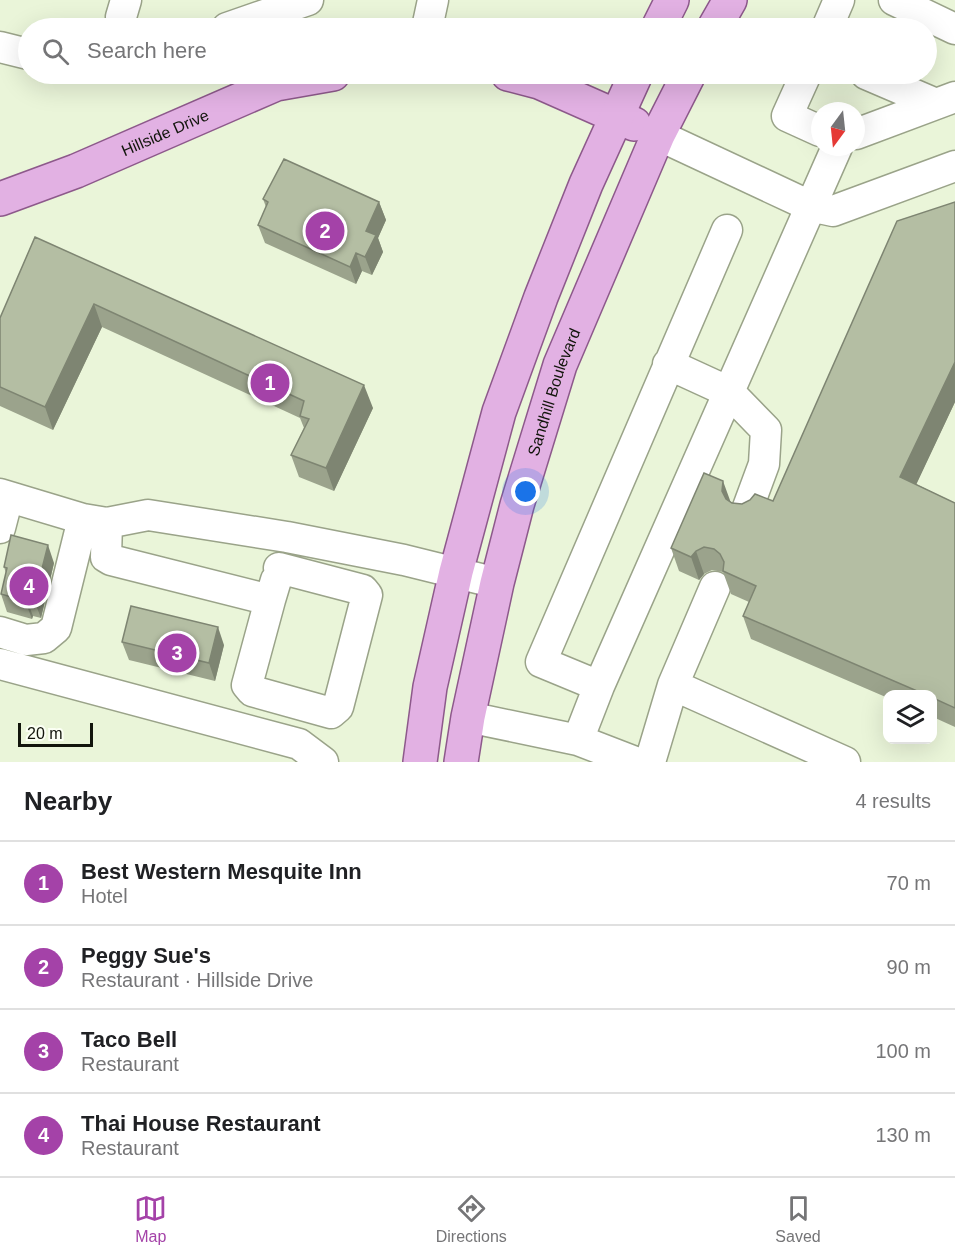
<!DOCTYPE html>
<html lang="en">
<head>
<meta charset="utf-8">
<style>
  :root { --surface:#fff; --page:#f2f2f2; --text:#202124; --muted:#757577; --line:#e0e0e0; --accent:#a442a8 }
  body { margin:0; font-family:Arial,sans-serif; background:var(--page); color:var(--text) }
  .controls { position:absolute; right:18px; bottom:18px; display:grid; overflow:hidden; border-radius:12px; box-shadow:0 6px 24px #0002 }
  .controls button { width:54px; height:54px; display:grid; place-items:center; padding:0; border:0; border-bottom:2px solid var(--line); background:var(--surface); color:var(--text); font:30px sans-serif }
  .compass { position:absolute; left:811px; top:102px; width:54px; height:54px; border-radius:50%; background:var(--surface); box-shadow:0 6px 24px #0002; rotate:195deg }
  .scale { position:absolute; left:18px; bottom:15px; width:75px; box-sizing:border-box; padding-left:6px; border:3px solid #12150c; border-top:0; font-size:16px; line-height:21px; white-space:nowrap; color:#12150c; -webkit-text-stroke:4px #fbfff4; paint-order:stroke }
  .you { position:absolute; left:526px; top:492px; width:21px; height:21px; margin:-15px; border:4px solid #fff; border-radius:50%; background:#1a73e8; box-shadow:0 0 0 9px #1a73e833 }
  .badge { display:grid; place-items:center; width:39px; height:39px; border-radius:50%; background:var(--accent); color:#fff; font-size:20px; font-weight:700 }
  .pin { position:absolute; translate:-50% -50%; border:3px solid #fff; box-shadow:0 2px 6px #0006 }
  .list { margin:0; padding:0; list-style:none }
  h2 { display:flex; justify-content:space-between; align-items:center; height:78px; margin:0; padding:0 24px; font-size:26px }
  h2 small { font-size:20px; font-weight:400; color:var(--muted) }
  .list li { display:grid; grid-template-columns:39px 1fr auto; gap:18px; align-items:center; box-sizing:border-box; height:84px; padding:0 24px; border-top:2px solid var(--line) }
  .list b { display:block; font-size:22px; white-space:nowrap }
  .list p { margin:0; font-size:20px; white-space:nowrap; color:var(--muted) }
  .list em { font-size:20px; font-style:normal; color:var(--muted) }
  .icon { flex:none; width:33px; height:33px; fill:none; stroke:currentColor; stroke-width:2; stroke-linecap:round; stroke-linejoin:round }
  .map { position:relative; flex:none; width:955px; height:762px; overflow:hidden }
  .search { position:absolute; background:var(--surface); box-shadow:0 6px 24px #0002; left:18px; right:18px; top:18px; height:66px; display:flex; align-items:center; gap:15px; box-sizing:border-box; padding:0 21px; border-radius:33px; color:var(--muted); font-size:22px }
  .sheet { height:414px; background:var(--surface) }
  nav { display:flex; justify-content:space-around; align-items:center; box-sizing:border-box; height:84px; border-top:2px solid var(--line); background:var(--surface); font-size:16px; color:var(--muted) }
  nav a { display:grid; justify-items:center; gap:3px }
  nav .on { color:var(--accent) }
  .map>svg:first-child { display:block }
  .lines { fill:none; stroke-linecap:round; stroke-linejoin:round }
  .minor-casing { stroke:#9aa389; stroke-width:33 }
  .major-casing { stroke:#8d598b; stroke-width:36 }
  .minor { stroke:#fff; stroke-width:30 }
  .major { stroke:#e2b1e3; stroke-width:33 }
  .wall { fill:#9ba38c }
  .shaded-wall { fill:#7e8572 }
  .building { fill:#b4bea3; stroke:#7e8572; stroke-width:1.5 }
  .labels { text-anchor:middle; stroke-width:4.5; stroke-linejoin:round; paint-order:stroke }
  .street-label { font-size:16px; fill:#12150c; stroke:#fbfff4 }
</style>
</head>
<body>
<div class="map">
<svg width="955" height="762" viewBox="0 0 955 762">
  <rect width="100%" height="100%" fill="#eaf5d9"/>
  <g class="lines">
    <defs>
      <path id="minor" d="M894,0L955,29
        M122,28L121,17L126,0
        M227,28L308,0
        M427,28L433,0
        M827,28L839,0
        M0,47L28,54
        M806,74L787,116L820,131
        M866,74L936,104
        M856,134L955,97
        M658,135L810,206L833,211L955,166
        M668,364L729,392L766,430L764,464L747,510
        M0,494L83,519L107,523L148,515L287,537L404,560L497,583
        M107,523L106,557L111,560L270,600L276,580
        M0,528L8,497
        M270,600L247,685L252,691L331,713L338,707L367,595L363,590L279,568
        M0,632L26,640L44,638L56,628L83,519
        M0,664L299,744L323,762
        M673,685L845,762
        M599,686L541,662L727,230
        M468,717L578,740
        M635,762L578,740L599,686L837,147
        M650,762L673,685L715,587"/>
      <g id="major">
        <path d="M658,28L672,0"/>
        <path d="M714,28L730,0"/>
        <path d="M508,74L539,82L634,124"/>
        <path id="s1" d="M0,199L76,171L276,84L333,74"/>
        <path d="M420,762L430,687L456,572L499,412L541,297L586,184L636,74"/>
        <path id="s2" d="M461,762L468,717L497,583L517,505L560,365L658,135L689,74"/>
      </g>
    </defs>
    <use href="#minor" class="minor-casing"/>
    <use href="#major" class="major-casing"/>
    <use href="#minor" class="minor"/>
    <use href="#major" class="major"/>
  </g>
  <path class="wall" d="M263,199L379,202L386,220L378,238L383,252L372,275L362,271L356,284L265,243L258,225L266,207Z
    M955,202V402L916,484L955,503V727L933,717V694H888V698L751,639L743,616L749,602L731,594L723,572L712,570L704,574L699,580L679,571L671,548L731,502L732,503L742,504L773,501Z
    M35,237L373,408L334,491L299,477L291,455L304,428L300,418L102,327L53,430L0,406V318Z
    M54,563L41,618L33,616L32,619L7,612L1,594L6,573L4,567Z
    M122,642L224,645L215,681L129,660Z"/>
  <path class="shaded-wall" d="M379,202L386,220L378,238L383,252L372,275L365,257L366,231Z
    M356,253L362,271L356,284L350,267Z
    M94,304L102,327L53,430L45,407Z
    M955,362V402L909,500L900,477Z
    M364,385L373,408L334,491L326,468Z
    M723,481L731,503L730,513L722,491Z
    M48,545L54,563L41,618L34,600Z
    M696,551L704,574L699,580L691,557Z
    M26,598L33,616L32,619L25,601Z
    M218,627L224,645L215,681L209,663Z"/>
  <path class="building" d="M284,159L379,202L366,231L376,235L365,257L356,253L350,267L258,225L268,202L263,199Z
    M955,202V362L900,477L955,503V708L933,698V694H924L743,616L756,586L723,571L724,562L720,554L714,549L704,547L696,551L691,557L671,548L704,473L723,481L722,491L726,499L732,503L742,504L750,500L755,494L773,501L897,221Z
    M35,237L364,385L326,468L291,455L309,419L300,416L304,401L94,304L45,407L0,387V318Z
    M11,535L48,545L34,600L26,598L25,601L1,594L7,568L4,567Z
    M131,606L218,627L209,663L122,642Z"/>
  <g class="labels">
    <g class="street-label">
      <text dy="6" stroke="none"><textPath href="#s1" startOffset="178">Hillside Drive</textPath></text>
      <text dy="6" stroke="none"><textPath href="#s2" startOffset="382">Sandhill Boulevard</textPath></text>
    </g>
  </g>
</svg>
<div class="controls">
<button><svg class="icon" aria-label="layers" viewBox="0 0 24 24"><path d="M12 4l9 5-9 5-9-5zM3 14l9 5 9-5"/></svg></button>
</div>
<svg class="compass" viewBox="-18 -18 36 36"><path d="M0-13l5 13h-10z" fill="#e53935"/><path d="M0 13l5-13h-10z" fill="#757577"/></svg>
<div class="scale">20 m</div>
<div class="you"></div>
<div class="pin badge" style="left:270px;top:383px">1</div>
<div class="pin badge" style="left:325px;top:231px">2</div>
<div class="pin badge" style="left:177px;top:653px">3</div>
<div class="pin badge" style="left:29px;top:586px">4</div>
<div class="search"><svg class="icon" aria-label="search" viewBox="0 0 24 24"><circle cx="10" cy="10" r="6"/><path d="M15 15l6 6"/></svg>Search here</div>
</div>
<section class="sheet">
<h2>Nearby<small>4 results</small></h2>
<ul class="list">
<li><span class="badge">1</span><div><b>Best Western Mesquite Inn</b><p>Hotel</p></div><em>70 m</em></li>
<li><span class="badge">2</span><div><b>Peggy Sue's</b><p>Restaurant · Hillside Drive</p></div><em>90 m</em></li>
<li><span class="badge">3</span><div><b>Taco Bell</b><p>Restaurant</p></div><em>100 m</em></li>
<li><span class="badge">4</span><div><b>Thai House Restaurant</b><p>Restaurant</p></div><em>130 m</em></li>
</ul>
</section>
<nav>
<a class="on"><svg class="icon" aria-label="map" viewBox="0 0 24 24"><path d="M3 6l6-2 6 2 6-2v14l-6 2-6-2-6 2zM9 4v14M15 6v14"/></svg>Map</a>
<a><svg class="icon" aria-label="directions" viewBox="0 0 24 24"><path d="M12 3l9 9-9 9-9-9zM9 14v-3h6M13 9l2 2-2 2"/></svg>Directions</a>
<a><svg class="icon" aria-label="saved" viewBox="0 0 24 24"><path d="M7 4h10v16l-5-4-5 4z"/></svg>Saved</a>
</nav>
</body>
</html>
